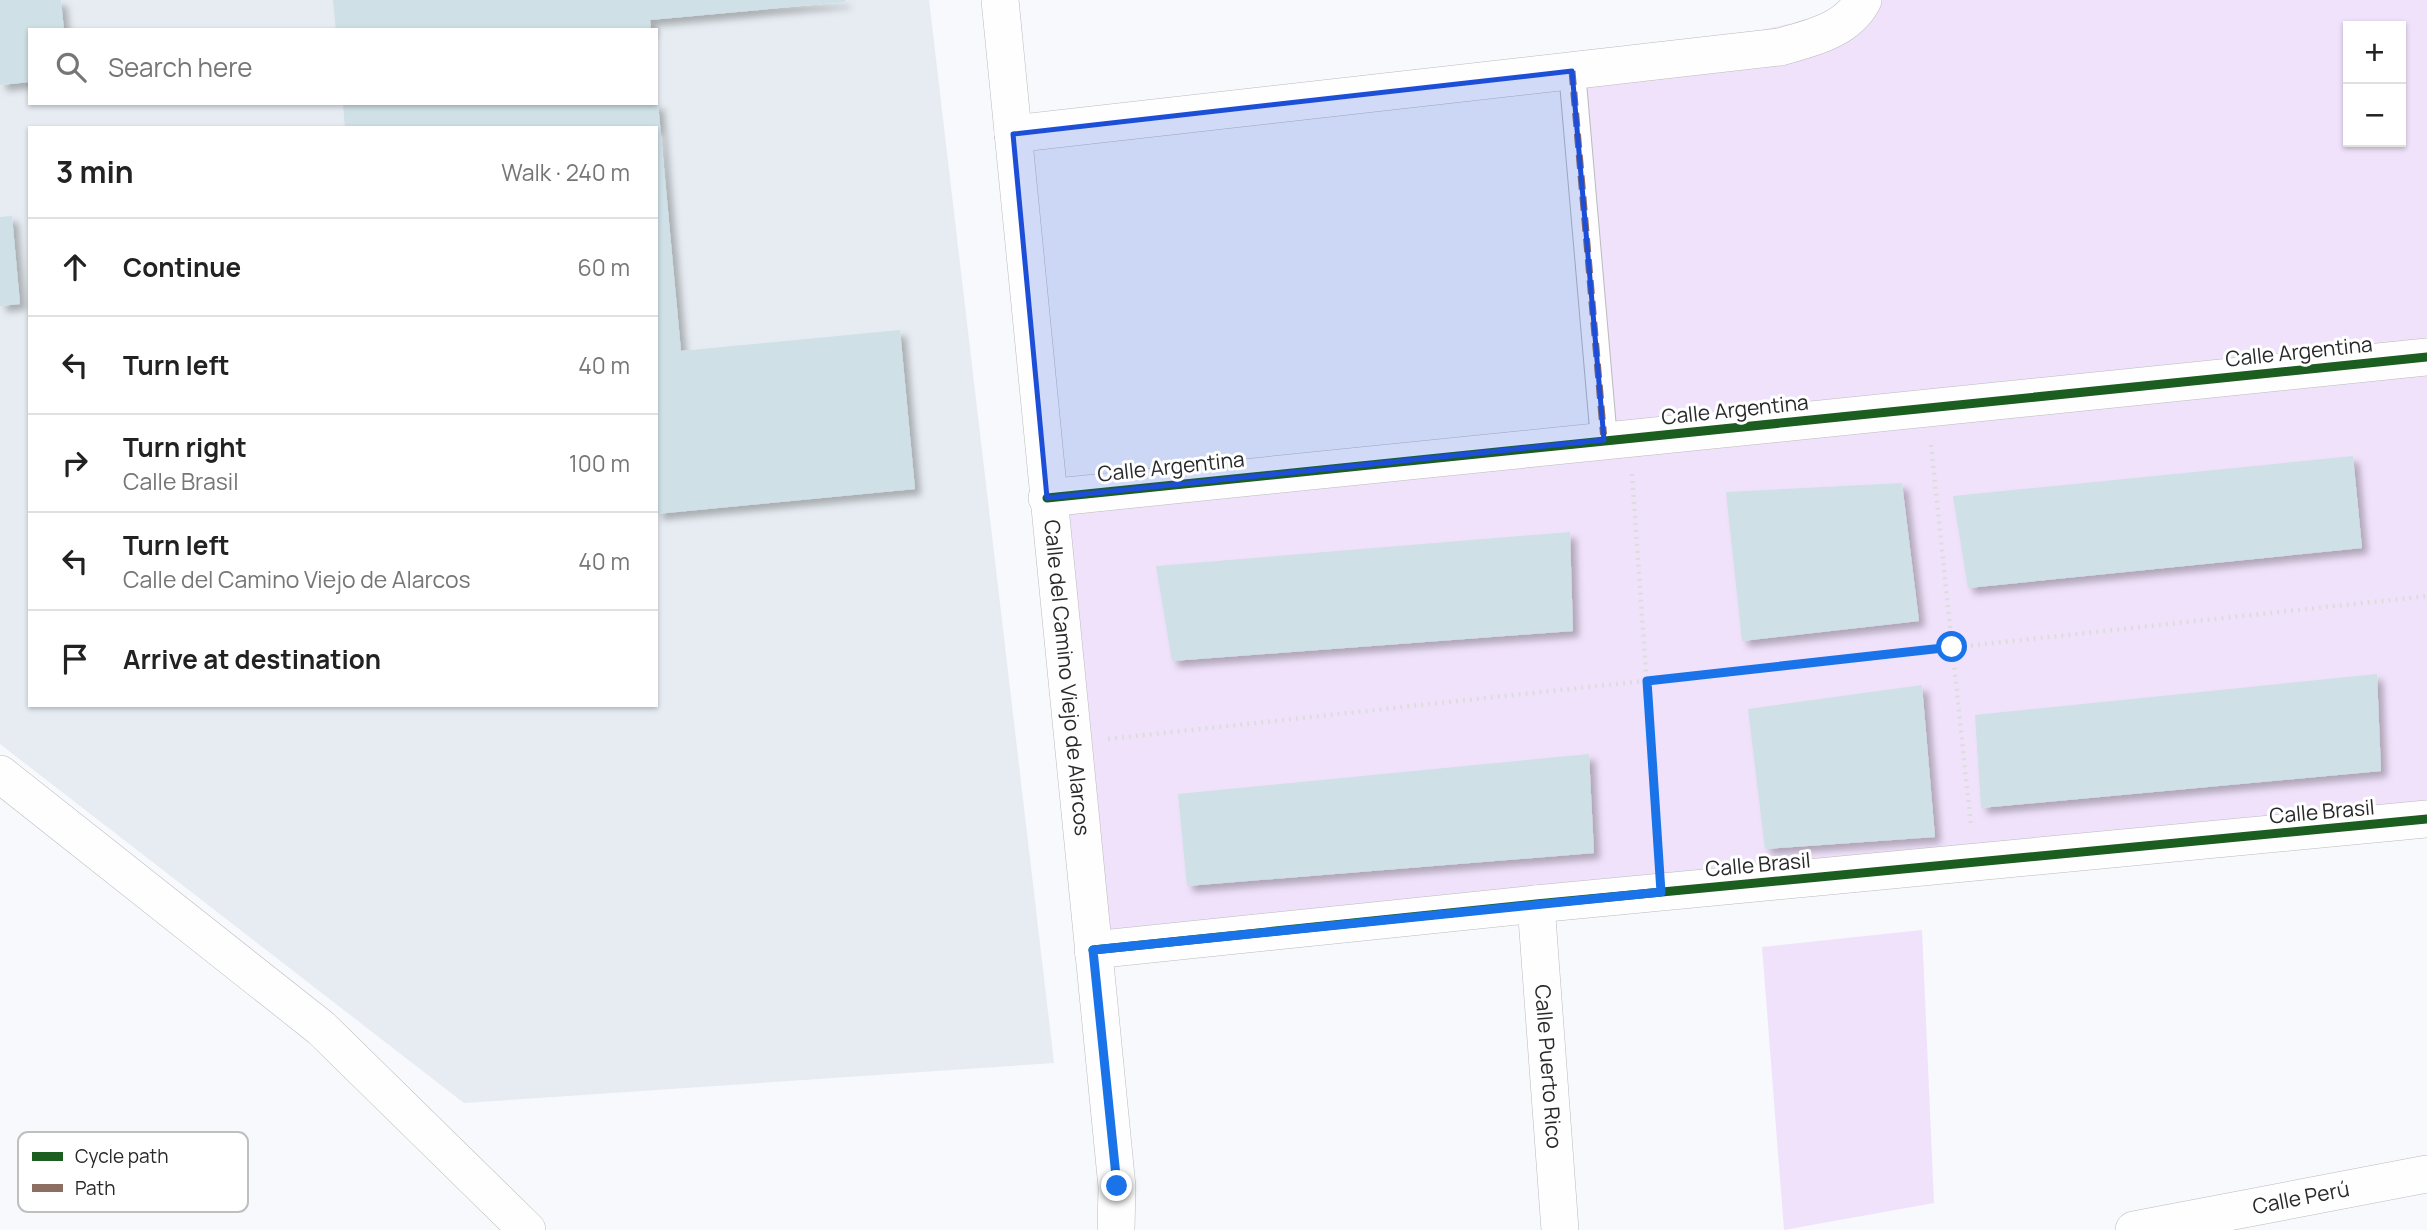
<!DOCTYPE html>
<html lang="en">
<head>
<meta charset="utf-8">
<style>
  :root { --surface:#fff; --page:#f6f6f6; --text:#222; --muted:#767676; --line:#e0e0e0 }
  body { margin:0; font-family:Manrope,sans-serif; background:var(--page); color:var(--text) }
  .controls { position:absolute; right:21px; top:21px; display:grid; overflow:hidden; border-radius:0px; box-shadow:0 2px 5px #0004 }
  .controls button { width:63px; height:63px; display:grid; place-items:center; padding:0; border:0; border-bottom:2px solid var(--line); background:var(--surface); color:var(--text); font:35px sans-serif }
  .stop { position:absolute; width:21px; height:21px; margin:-16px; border:5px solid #1a73e8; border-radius:50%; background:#fff }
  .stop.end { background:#1a73e8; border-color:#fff; box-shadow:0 2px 7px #0008 }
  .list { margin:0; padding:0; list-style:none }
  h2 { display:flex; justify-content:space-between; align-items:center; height:91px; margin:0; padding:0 28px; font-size:30px }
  h2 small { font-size:23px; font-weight:400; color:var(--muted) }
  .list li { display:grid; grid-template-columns:46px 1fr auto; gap:21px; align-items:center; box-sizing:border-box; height:98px; padding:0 28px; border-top:2px solid var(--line) }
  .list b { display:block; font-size:26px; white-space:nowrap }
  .list p { margin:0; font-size:23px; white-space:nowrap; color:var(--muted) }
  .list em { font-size:23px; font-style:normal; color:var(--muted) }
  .icon { flex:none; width:38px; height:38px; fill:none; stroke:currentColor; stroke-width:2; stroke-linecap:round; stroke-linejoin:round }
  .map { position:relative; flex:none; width:2427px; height:1230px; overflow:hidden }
  .search { position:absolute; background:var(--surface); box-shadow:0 2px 5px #0004; left:28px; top:28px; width:630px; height:77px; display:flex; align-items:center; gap:18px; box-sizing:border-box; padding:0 24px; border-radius:0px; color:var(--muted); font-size:26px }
  .panel { position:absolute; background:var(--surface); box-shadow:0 2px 5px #0004; left:28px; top:126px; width:630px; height:581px; border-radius:0px }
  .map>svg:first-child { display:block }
  .built { fill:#e6ecf2; fill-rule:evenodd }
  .green { fill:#f0e2fb; fill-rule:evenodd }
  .building { fill:#cfe0e7; filter:url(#shadow) }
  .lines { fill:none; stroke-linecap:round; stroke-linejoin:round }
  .pedestrian-casing { stroke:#b9bbbd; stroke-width:28 }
  .minor-casing { stroke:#b9bbbd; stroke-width:38 }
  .path { stroke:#ddd; stroke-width:4.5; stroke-dasharray:2 5; stroke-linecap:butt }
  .pedestrian { stroke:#fefeff; stroke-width:26 }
  .minor { stroke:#fefeff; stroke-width:37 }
  .quiet { stroke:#8d6e63; stroke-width:7; stroke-dasharray:14 7; stroke-linecap:butt }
  .cycleway-casing { stroke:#fff; stroke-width:13 }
  .cycleway { stroke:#1b5e20; stroke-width:9 }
  .route { stroke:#1a73e8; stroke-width:9 }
  .marked { fill:#1d4ed8; fill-opacity:0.2; stroke:#1d4ed8; stroke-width:5; stroke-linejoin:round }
  .labels { text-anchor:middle; stroke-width:6; stroke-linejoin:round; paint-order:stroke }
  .street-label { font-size:21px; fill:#28292a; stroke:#fff }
  .key { fill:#fff; stroke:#bebfbf; stroke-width:2 }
  .key-label { font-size:19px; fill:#28292a }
</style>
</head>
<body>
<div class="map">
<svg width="2427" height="1230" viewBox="0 0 2427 1230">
  <defs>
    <filter id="shadow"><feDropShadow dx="6" dy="6" stdDeviation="3.5" flood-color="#0004"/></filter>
  </defs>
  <rect width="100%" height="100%" fill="#f7f9fc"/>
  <path class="built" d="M0,0H929L1054,1063L464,1103L0,744ZM30,30H656V103H30ZM30,128H656V705H30Z"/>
  <path class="green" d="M1858,0H2427V357L1604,440L1572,71L1858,9ZM2348,26H2401V142H2348Z
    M2427,358V820L1093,950L1049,512Z
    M1922,930L1934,1203L1784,1230L1762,947Z"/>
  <path class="building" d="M0,0H61L64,30H30V82L0,85Z
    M333,0H845V2L650,20L651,30H336Z
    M343,103H658L681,351L900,330L915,489L656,514V128H345Z
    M12,216L20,304L0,306V217Z
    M2353,456L2362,548L1968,588L1953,496Z
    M1902,483L1919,621L1742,641L1726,492Z
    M1570,532L1573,631L1172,661L1156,566Z
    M2377,674L2381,771L1981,808L1975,715Z
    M1922,685L1935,837L1765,849L1748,709Z
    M1589,754L1594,853L1187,886L1178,794Z"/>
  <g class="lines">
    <defs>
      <path id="pedestrian" d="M1572,71L1604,440"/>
      <g id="minor">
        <path id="s1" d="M1000,0L1117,1187L1116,1230"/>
        <path d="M1013,134L1780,47C1810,38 1847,31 1863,0"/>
        <path d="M1047,498L2427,357"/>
        <path d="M0,774L321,1028L527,1230"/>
        <path id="s2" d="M1536,904L1560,1230"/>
        <path d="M1093,950L1536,904L2427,819"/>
        <path id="s3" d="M2134,1230L2427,1174"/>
      </g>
    </defs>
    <use href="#pedestrian" class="pedestrian-casing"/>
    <use href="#minor" class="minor-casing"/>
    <path class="path" d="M1931,445L1971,826
      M1632,474L1659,856
      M1108,739L2427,596"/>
    <use href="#pedestrian" class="pedestrian"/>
    <use href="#minor" class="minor"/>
    <path class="quiet" d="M1572,71L1604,440"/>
    <defs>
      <path id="cycleway" d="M1047,498L2427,357
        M1093,950L1536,904L2427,819"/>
    </defs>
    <use href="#cycleway" class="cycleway-casing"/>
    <use href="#cycleway" class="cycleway"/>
  </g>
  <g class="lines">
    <path class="route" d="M1117,1186L1093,950L1661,892L1647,681L1952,647"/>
  </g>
  <path class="marked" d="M1572,71L1604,440L1047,498L1013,134Z"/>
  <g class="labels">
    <g class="street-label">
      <text transform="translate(2299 352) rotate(-6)" y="7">Calle Argentina</text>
      <text transform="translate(1735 410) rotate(-6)" y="7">Calle Argentina</text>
      <text transform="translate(1171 467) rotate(-6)" y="7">Calle Argentina</text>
      <text dy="7" stroke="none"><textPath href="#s1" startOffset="681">Calle del Camino Viejo de Alarcos</textPath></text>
      <text transform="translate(2322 812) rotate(-5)" y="7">Calle Brasil</text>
      <text transform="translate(1758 865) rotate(-5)" y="7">Calle Brasil</text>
      <text dy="7" stroke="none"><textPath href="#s2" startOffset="163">Calle Puerto Rico</textPath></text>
      <text dy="7" stroke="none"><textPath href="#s3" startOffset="170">Calle Perú</textPath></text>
    </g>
  </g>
  <rect x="18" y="1132" width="230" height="80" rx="10" class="key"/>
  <rect x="32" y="1152" width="31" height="9" fill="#1b5e20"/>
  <rect x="32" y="1184" width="31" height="8" fill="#8d6e63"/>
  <g class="key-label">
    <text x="75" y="1163">Cycle path</text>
    <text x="75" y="1195">Path</text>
  </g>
</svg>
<div class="controls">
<button>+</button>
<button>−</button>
</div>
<div class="stop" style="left:1952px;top:647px"></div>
<div class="stop end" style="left:1117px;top:1186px"></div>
<div class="search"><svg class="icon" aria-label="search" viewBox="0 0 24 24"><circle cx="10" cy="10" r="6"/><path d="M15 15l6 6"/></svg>Search here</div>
<section class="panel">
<h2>3 min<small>Walk · 240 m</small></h2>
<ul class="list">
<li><svg class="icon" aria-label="ahead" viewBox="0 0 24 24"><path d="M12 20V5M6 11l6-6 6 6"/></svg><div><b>Continue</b></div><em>60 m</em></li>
<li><svg class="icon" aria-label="left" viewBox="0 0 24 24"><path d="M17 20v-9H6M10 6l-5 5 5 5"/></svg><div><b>Turn left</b></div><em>40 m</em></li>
<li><svg class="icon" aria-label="right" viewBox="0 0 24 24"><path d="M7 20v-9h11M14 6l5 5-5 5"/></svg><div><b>Turn right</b><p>Calle Brasil</p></div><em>100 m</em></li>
<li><svg class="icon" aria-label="left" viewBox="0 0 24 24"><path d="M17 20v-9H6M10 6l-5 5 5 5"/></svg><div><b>Turn left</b><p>Calle del Camino Viejo de Alarcos</p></div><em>40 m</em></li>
<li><svg class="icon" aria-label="arrive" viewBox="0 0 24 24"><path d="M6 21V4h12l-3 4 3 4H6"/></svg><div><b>Arrive at destination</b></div></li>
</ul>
</section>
</div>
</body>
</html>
